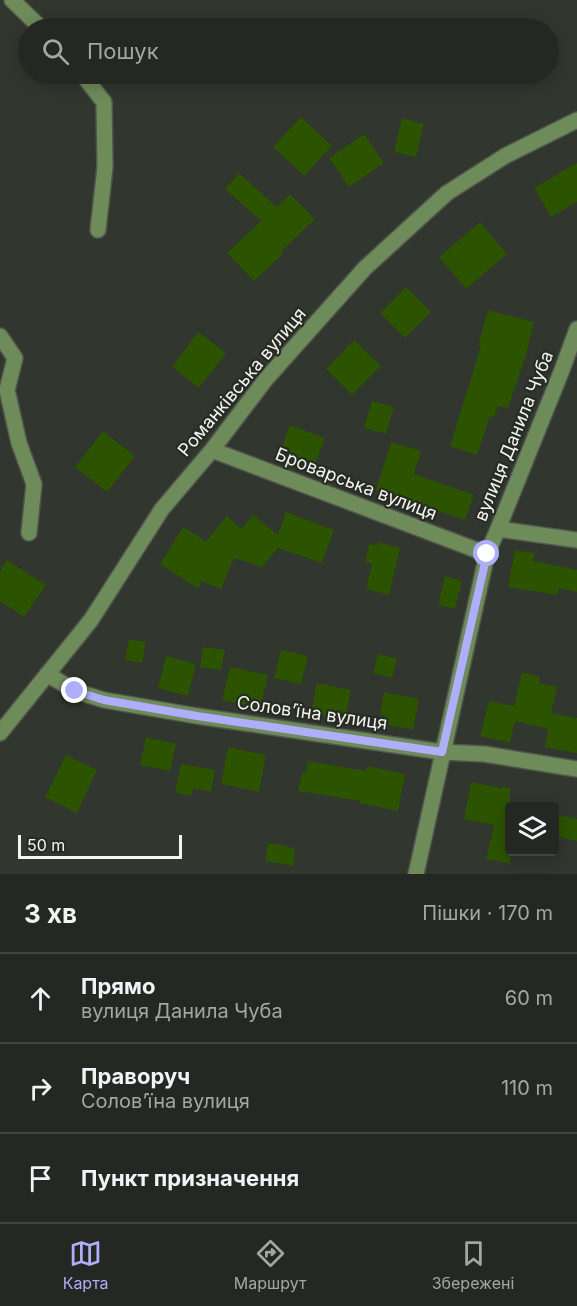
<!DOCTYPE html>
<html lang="uk">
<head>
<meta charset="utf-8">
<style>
  :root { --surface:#252822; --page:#2d302a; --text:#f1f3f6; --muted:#a3a6a5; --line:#424440; --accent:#aeaefb }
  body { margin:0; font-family:Inter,sans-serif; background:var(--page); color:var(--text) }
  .controls { position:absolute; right:18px; bottom:18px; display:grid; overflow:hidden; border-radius:6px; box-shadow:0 3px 15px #0003 }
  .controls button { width:54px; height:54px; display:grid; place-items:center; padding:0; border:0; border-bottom:2px solid var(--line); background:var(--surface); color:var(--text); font:30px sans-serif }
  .scale { position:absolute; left:18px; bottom:15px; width:164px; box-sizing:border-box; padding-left:6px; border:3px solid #f2f5f0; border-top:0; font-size:16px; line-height:21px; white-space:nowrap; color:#f2f5f0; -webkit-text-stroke:4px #272c24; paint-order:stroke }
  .stop { position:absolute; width:18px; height:18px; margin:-14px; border:4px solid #aeaefb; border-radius:50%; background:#fff }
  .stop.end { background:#aeaefb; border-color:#fff; box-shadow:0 2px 6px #0008 }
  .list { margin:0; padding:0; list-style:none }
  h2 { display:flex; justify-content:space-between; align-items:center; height:78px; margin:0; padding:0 24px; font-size:26px }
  h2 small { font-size:20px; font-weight:400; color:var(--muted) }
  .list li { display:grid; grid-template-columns:39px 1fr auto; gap:18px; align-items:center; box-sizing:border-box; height:90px; padding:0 24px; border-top:2px solid var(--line) }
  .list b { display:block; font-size:22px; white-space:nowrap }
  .list p { margin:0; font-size:20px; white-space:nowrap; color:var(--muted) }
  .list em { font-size:20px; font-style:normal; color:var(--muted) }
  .icon { flex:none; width:33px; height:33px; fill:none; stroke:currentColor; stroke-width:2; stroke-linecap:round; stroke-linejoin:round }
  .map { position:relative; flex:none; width:577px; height:874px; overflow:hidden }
  .search { position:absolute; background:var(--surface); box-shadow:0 3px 15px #0003; left:18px; right:18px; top:18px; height:66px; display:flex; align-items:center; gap:15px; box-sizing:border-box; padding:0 21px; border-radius:33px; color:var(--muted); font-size:22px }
  .sheet { height:348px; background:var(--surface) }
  nav { display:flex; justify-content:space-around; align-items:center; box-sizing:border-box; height:84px; border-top:2px solid var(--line); background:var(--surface); font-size:16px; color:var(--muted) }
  nav a { display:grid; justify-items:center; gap:3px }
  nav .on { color:var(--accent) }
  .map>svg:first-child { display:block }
  .building { fill:#2c5300 }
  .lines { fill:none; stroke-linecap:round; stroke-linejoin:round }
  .minor-casing { stroke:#50554d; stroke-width:18 }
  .minor { stroke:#6e8b5a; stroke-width:15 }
  .route { stroke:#aeaefb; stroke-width:8 }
  .labels { text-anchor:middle; stroke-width:4.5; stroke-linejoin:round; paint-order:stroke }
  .street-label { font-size:18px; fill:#f2f5f0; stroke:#272c24 }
</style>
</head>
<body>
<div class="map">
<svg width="577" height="874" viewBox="0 0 577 874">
  <rect width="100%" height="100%" fill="#31362e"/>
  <path class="building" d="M301,117L332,146L304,176L273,147Z
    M402,118L424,124L416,157L394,152Z
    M364,134L384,163L349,187L329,158Z
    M577,163V202L551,217L534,188Z
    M239,173L277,207L290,194L315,219L281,252L283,254L254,281L227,253L261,221L225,189Z
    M480,222L507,254L466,289L439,257Z
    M406,287L431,312L405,338L380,313Z
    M488,310L534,322L525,358L508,408L498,406L494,417L490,416L477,455L450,446L481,346H478Z
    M198,332L226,353L199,388L172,367Z
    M354,340L381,366L352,395L326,369Z
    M372,401L394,407L386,434L364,428Z
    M290,425L325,438L313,471L278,458Z
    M103,431L135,456L107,492L75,467Z
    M391,442L421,451L414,474L474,495L465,520L376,490Z
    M286,512L334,530L322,563L278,548L262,567L234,558L221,589L201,581L199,589L160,564L183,527L206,541L227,516L241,529L253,515L278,535Z
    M378,542L400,548L389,595L366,589L372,564L365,562L369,544L377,545Z
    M515,550L535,553L533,561L577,570V592L559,588L557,595L508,587Z
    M7,560L46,585L24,617L0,601V571Z
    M445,576L462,581L455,609L438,605Z
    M129,639L146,642L142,663L125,660Z
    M203,647L225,650L221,670L200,667Z
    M281,650L308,656L301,684L274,678Z
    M378,654L397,659L392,678L373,673Z
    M166,656L196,664L188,696L158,688Z
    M230,667L268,675L260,709L222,700Z
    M522,672L540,677L539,683L557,687L551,713L577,718V753L545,747L548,729L515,721L510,743L480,736L489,701L514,706Z
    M317,683L351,690L345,720L311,713Z
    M384,692L419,699L413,730L383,724L385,715L380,714Z
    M146,737L176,744L170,771L140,765Z
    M228,747L266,755L259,792L221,784Z
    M66,755L97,770L77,813L45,797Z
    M308,761L366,771L367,766L405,774L398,811L360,803V801L298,791L302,772L306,773Z
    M181,764L215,770L211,792L193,788L192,796L175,792Z
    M471,782L502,788V787L510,788V864L486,859L494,825L464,819Z
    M555,814L577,819V841L555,836Z
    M268,843L295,848L293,866L265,861Z"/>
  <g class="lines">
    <defs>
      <path id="minor" d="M12,0L41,28
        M82,74L104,102L105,167L98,230
        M0,336L15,358L7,390L19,443L34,484L29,533
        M212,450L487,554
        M498,529L577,540
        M47,674L75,691L104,700L197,716L442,752L484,754L577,769
        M0,733L91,620L162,509L212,450L266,379L365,268L447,193L505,156L577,120
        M416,874L487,554L498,529L562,370L577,329"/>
    </defs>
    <use href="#minor" class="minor-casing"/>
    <use href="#minor" class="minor"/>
  </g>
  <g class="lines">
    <path class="route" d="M75,691L104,700L197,716L442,752L487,554"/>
  </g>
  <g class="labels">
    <g class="street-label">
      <text transform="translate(242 382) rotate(-50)" y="6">Романківська вулиця</text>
      <text transform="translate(514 436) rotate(-68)" y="6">вулиця Данила Чуба</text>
      <text transform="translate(356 484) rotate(21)" y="6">Броварська вулиця</text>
      <text transform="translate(312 713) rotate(8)" y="6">Соловʼїна вулиця</text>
    </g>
  </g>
</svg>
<div class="controls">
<button><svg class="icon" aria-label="layers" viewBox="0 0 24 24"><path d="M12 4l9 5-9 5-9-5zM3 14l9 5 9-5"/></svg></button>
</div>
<div class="scale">50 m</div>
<div class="stop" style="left:487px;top:554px"></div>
<div class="stop end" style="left:75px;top:691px"></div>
<div class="search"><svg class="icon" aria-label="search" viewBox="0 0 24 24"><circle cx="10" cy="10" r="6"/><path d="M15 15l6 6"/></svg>Пошук</div>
</div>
<section class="sheet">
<h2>3 хв<small>Пішки · 170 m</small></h2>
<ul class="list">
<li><svg class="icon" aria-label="ahead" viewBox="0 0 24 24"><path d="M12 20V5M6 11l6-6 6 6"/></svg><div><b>Прямо</b><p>вулиця Данила Чуба</p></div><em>60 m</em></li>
<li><svg class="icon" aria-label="right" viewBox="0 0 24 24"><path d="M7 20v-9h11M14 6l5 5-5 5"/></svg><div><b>Праворуч</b><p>Соловʼїна вулиця</p></div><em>110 m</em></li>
<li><svg class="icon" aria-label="arrive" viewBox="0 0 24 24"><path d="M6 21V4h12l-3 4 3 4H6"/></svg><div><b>Пункт призначення</b></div></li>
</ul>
</section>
<nav>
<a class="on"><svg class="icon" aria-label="map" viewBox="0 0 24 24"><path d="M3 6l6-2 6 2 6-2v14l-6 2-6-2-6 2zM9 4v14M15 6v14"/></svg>Карта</a>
<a><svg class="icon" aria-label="directions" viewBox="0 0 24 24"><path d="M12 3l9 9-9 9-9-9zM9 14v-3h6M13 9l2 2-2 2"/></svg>Маршрут</a>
<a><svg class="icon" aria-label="saved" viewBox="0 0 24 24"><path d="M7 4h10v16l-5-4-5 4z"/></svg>Збережені</a>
</nav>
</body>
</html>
